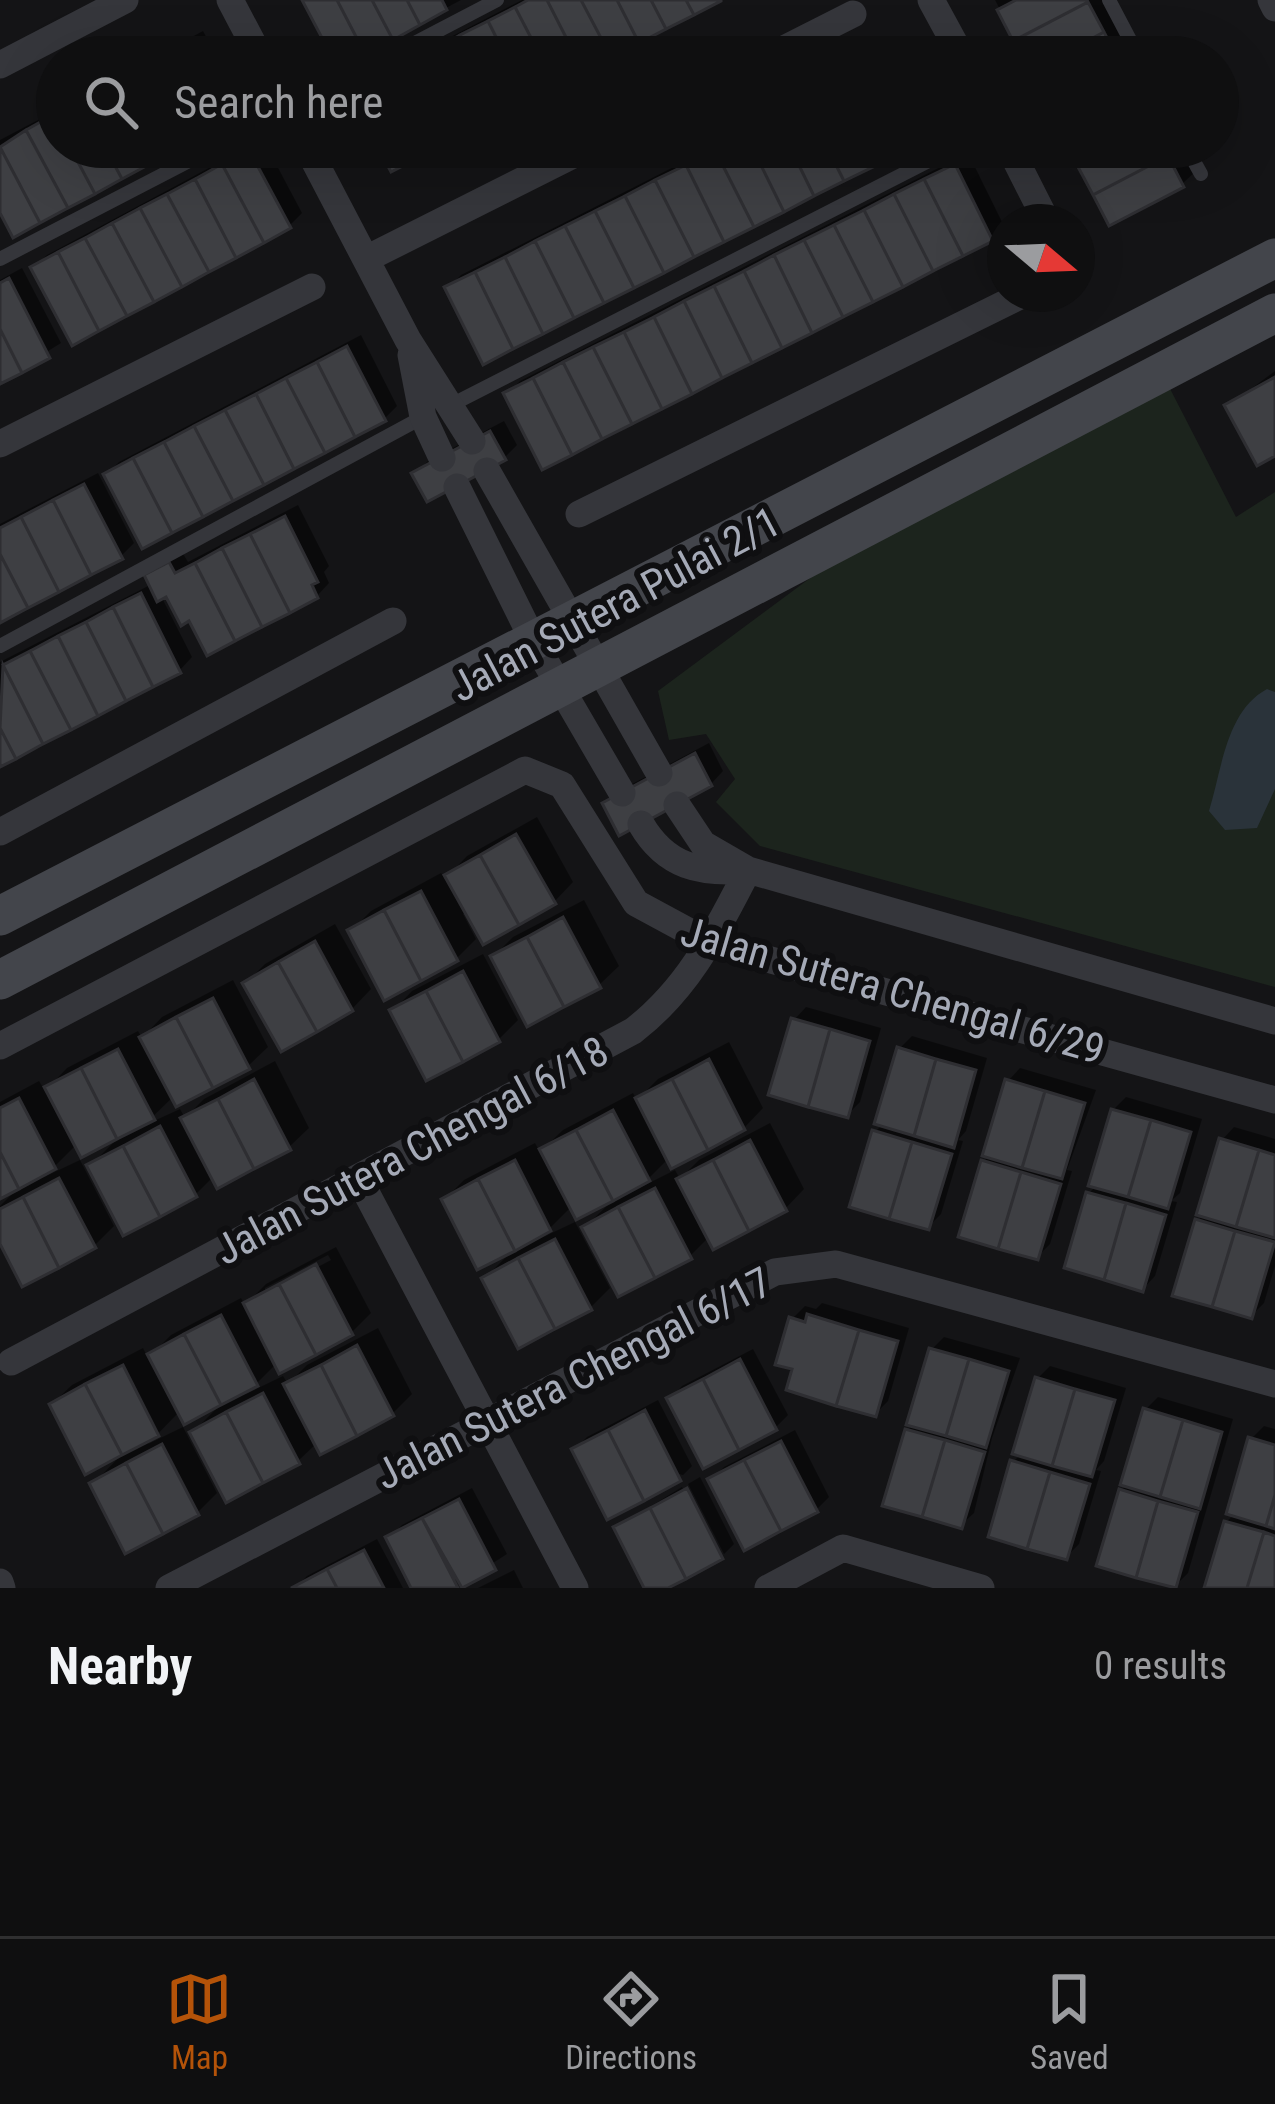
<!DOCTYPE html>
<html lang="en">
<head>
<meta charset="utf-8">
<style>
  :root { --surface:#0f0f10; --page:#1d1d1e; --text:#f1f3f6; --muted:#9b9c9f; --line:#2f2f30; --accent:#b45309 }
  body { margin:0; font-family:"Roboto Condensed",sans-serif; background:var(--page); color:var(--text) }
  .compass { position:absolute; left:987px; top:204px; width:108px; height:108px; border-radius:50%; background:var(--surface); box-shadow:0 12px 48px #0002; rotate:109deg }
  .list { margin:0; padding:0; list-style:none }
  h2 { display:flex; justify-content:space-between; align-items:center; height:156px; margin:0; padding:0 48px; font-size:51px }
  h2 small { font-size:39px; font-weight:400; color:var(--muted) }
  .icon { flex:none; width:66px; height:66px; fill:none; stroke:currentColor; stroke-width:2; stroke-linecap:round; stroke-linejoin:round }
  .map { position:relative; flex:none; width:1275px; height:1588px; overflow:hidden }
  .search { position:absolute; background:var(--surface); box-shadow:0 12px 48px #0002; left:36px; right:36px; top:36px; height:132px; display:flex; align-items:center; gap:30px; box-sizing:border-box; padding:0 42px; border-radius:66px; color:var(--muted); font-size:45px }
  .sheet { height:348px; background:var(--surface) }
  nav { display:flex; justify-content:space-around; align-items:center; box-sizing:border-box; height:168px; border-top:3px solid var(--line); background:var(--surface); font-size:33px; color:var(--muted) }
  nav a { display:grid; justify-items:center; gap:6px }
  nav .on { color:var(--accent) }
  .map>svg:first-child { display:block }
  .green { fill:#1c241d }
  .water { fill:#2a333a }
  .shadow { fill:#0007; fill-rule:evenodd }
  .building { fill:#3e3f43; stroke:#2e2e32; stroke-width:3 }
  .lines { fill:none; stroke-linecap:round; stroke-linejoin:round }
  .service { stroke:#35363b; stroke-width:14 }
  .minor { stroke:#35363b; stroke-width:27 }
  .secondary { stroke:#43454b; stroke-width:39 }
  .labels { text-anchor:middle; stroke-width:12; stroke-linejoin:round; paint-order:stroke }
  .street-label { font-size:42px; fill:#a5aab7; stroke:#0f0f11 }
</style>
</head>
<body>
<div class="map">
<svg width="1275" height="1588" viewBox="0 0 1275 1588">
  <rect width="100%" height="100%" fill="#141416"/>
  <path class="green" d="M1164,377L1236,517L1275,492V987L760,846L716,802L735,779L706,734L669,740L658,691L813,576Z"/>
  <path class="water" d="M1267,689L1275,692V789L1257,828L1225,830L1209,811C1222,769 1226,711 1267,689Z"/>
  <path class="shadow" d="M305,0H461L354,57H335Z
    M522,0H715L606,57H412Z
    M995,0H1106L1136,57H1025Z
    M203,31L217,57H155Z
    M909,47L914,57H891Z
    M57,110V147H176L0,207V140Z
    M248,147H267L302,213L289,226L34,267L47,255Z
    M713,147H904L485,360L448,288L461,275Z
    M1071,147H1182L1195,172L1182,184Z
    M968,153L1004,226L991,238L507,394L520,381Z
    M22,268L61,343L0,381V280Z
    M361,335L397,406L384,419L106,475L119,462Z
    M1275,371V452L1228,406Z
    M504,421L517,445L504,458L415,474L428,461Z
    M98,473L134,543L121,556L0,619V524Z
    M298,505L329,566L324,572L329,583L317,596L191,617L167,593L161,596L192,657L180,670L0,764V662L152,584L148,576L182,552L188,562Z
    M709,743L723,771L711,784L619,791Z
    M537,817L573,882L554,902L463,914L476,939L456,959L351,931L371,911L441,873L445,879L467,856Z
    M584,900L619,966L599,985L493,957L513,937Z
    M335,924L371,989L352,1009L246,983L265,964Z
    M483,954L518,1020L498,1040L393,1011L412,991Z
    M233,980L268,1047L248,1066L174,1096L143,1126L180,1109L185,1118L204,1099L275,1061L309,1128L289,1147L214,1176L195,1195L90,1166L120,1136L77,1144L44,1177L80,1160L114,1226L94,1246L0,1238V1206L19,1187L0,1195V1102L39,1081L45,1091L67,1068L138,1031L142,1038L162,1017Z
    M806,1007L881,1028L860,1102L847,1115L794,1020Z
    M912,1036L987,1058L966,1131L958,1140L963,1141L941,1214L928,1227L875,1132L883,1124L899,1049Z
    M729,1042L763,1108L744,1128L669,1158L639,1188L675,1170L680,1179L699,1160L770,1123L804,1189L785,1209L709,1237L690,1256L585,1227L614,1199L572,1206L539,1239L575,1222L610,1288L590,1308L485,1278L515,1248L445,1199L464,1180L535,1143L540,1152L563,1130L633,1093L637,1100L658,1079Z
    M1020,1068L1096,1090L1067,1170L1072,1171L1050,1244L1037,1257L983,1162L990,1155L1008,1081Z
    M1126,1097L1202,1119L1180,1193L1171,1201L1177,1202L1155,1276L1143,1289L1089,1193L1097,1185L1113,1110Z
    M1234,1127L1275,1139V1266L1264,1303L1251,1316L1198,1221L1204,1214L1222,1140Z
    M336,1247L371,1313L351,1333L277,1363L246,1394L283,1376L288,1384L307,1365L378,1328L412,1394L392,1414L317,1443L298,1461L193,1432L222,1403L180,1411L148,1444L183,1427L217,1493L197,1513L93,1484L123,1453L52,1404L72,1385L143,1348L148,1358L171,1335L241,1298L245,1305L266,1284ZM328,1255L331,1260L265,1295V1288Z
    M822,1303L909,1328L888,1401L875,1414L796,1367L792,1319L805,1306L816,1309Z
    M944,1337L1020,1358L992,1438L974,1513L961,1525L908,1430L914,1424L932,1349Z
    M753,1349L788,1415L775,1428L670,1399L682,1386Z
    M1050,1366L1126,1388L1104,1461L1096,1470L1101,1471L1079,1544L1066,1557L1013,1462L1021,1454L1037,1379Z
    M1158,1397L1233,1419L1188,1573L1175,1586L1121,1490L1128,1484L1145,1410Z
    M658,1400L692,1466L683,1475L574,1450L587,1437Z
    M1264,1426L1275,1429V1588H1207L1226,1522L1235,1514L1251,1439Z
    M795,1430L829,1497L816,1510L711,1480L724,1467Z
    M700,1477L734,1544L724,1554L688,1484Z
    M682,1487L719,1556L661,1588H648L617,1527Z
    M472,1488L507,1554L454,1588H415L389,1538L402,1525Z
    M377,1539L403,1588H295L307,1576Z
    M514,1570L523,1588H478Z"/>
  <path class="building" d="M302,0H337L365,54L332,57Z
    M337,0H372L393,40L365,54Z
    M372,0H407L420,25L393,40Z
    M407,0H442L447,10L420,25Z
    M528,0H547L576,57H541L515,7Z
    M547,0H581L611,57H576Z
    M581,0H617L639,43L611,57Z
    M617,0H651L666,29L639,43Z
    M651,0H686L694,15L666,29Z
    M686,0H721V1L694,15Z
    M1016,0H1087L1088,2L1013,41L997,10Z
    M1088,2L1104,32L1057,57H1021L1013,41Z
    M515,7L541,57H506L488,21Z
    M488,21L506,57H471L460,35Z
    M1104,32L1117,57H1057Z
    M460,35L471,57H436L433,50Z
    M190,42L198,57H163V56Z
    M53,115L57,147H70L95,194L68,208L26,130Z
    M26,130L68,208L40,223L0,147Z
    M0,147L40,223L13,238L0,213Z
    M70,147H105L122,179L95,194Z
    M105,147H141L150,164L122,179Z
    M141,147H176L177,150L150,164Z
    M378,147H412L418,158L391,172Z
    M412,147H439L418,158Z
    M721,147H752L784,212L754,227L715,150Z
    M752,147H790L814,196L784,212Z
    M790,147H827L844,181L814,196Z
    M827,147H865L875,166L844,181Z
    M865,147H903L905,151L875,166Z
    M1068,147H1110L1077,165Z
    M1110,147H1163L1168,156L1093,195L1077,165Z
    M249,150L291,228L264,243L222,164Z
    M715,150L754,227L724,242L686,165Z
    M1168,156L1184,187L1109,226L1093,195Z
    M222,164L264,243L236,258L195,179Z
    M955,164L993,241L963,256L924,179Z
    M686,165L724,242L694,257L655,180Z
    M195,179L236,258L209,272L167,194Z
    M924,179L963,256L933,271L894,194Z
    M655,180L694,257L664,273L625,196Z
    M167,194L209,272L182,287L140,208Z
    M894,194L933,271L903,287L864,210Z
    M625,196L664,273L634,288L595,211Z
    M140,208L182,287L154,302L112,223Z
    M864,210L903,287L873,302L834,225Z
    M595,211L634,288L604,303L565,226Z
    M112,223L154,302L127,316L85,238Z
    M834,225L873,302L843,317L804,240Z
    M565,226L604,303L574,318L535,241Z
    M85,238L127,316L99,331L58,252Z
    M804,240L843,317L812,333L774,255Z
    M535,241L574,318L543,334L505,257Z
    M58,252L99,331L72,346L30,267Z
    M774,255L812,333L782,348L744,271Z
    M505,257L543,334L513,349L475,272Z
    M744,271L782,348L752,363L714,286Z
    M475,272L513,349L483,365L444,287Z
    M9,278L50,358L22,373L0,329V283Z
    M714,286L752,363L722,378L684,301Z
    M684,301L722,378L692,394L654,317Z
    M654,317L692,394L662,409L624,332Z
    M0,329L22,373L0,384Z
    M624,332L662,409L632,424L593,347Z
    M347,346L386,421L355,437L317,362Z
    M593,347L632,424L602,439L563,362Z
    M317,362L355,437L325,453L286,378Z
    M563,362L602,439L572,455L533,378Z
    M1275,377V456L1257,466L1224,405Z
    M286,378L325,453L294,469L256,394Z
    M533,378L572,455L542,470L503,393Z
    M256,394L294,469L264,485L225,410Z
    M225,410L264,485L233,501L194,426Z
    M194,426L233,501L203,517L164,442Z
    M490,431L506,460L427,502L411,473Z
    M164,442L203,517L172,533L133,458Z
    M133,458L172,533L142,549L103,474Z
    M84,484L123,559L91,575L53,500Z
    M53,500L91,575L59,592L21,517Z
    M285,516L318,582L312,585L318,598L290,613L250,534Z
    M21,517L59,592L28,608L0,554V528Z
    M250,534L290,613L262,627L222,548Z
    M222,548L262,627L235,641L195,563Z
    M0,554L28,608L0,623Z
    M169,562L175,573L195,563L235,641L207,656L189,621L181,626L166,597L157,602L144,575Z
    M141,593L181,673L153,687L113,607Z
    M113,607L153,687L126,701L86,622Z
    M86,622L126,701L98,716L58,636Z
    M58,636L98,716L71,730L30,651Z
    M30,651L71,730L43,744L3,665Z
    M3,665L43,744L16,759L0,728Z
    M0,728L16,759L0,767Z
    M695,753L712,786L619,836L602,803Z
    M516,834L556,904L519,925L480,855Z
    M480,855L519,925L483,945L444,875Z
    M421,891L458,961L421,981L384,910Z
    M384,910L421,981L384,1001L347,930Z
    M563,917L601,988L564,1007L527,937Z
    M527,937L564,1007L527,1027L490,956Z
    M315,941L353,1011L317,1032L278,962Z
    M278,962L317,1032L281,1052L242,983Z
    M463,971L500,1042L463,1062L426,991Z
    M426,991L463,1062L426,1081L389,1010Z
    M213,998L250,1069L213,1088L176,1017Z
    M176,1017L213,1088L176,1107L139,1037Z
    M791,1018L830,1029L808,1107L768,1095Z
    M830,1029L870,1041L848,1118L808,1107Z
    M897,1047L936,1059L914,1136L874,1124Z
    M118,1049L155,1120L117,1139L81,1068Z
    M709,1059L745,1130L708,1150L672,1079Z
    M936,1059L976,1070L954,1148L914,1136Z
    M81,1068L117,1139L81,1158L44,1087Z
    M254,1079L291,1150L254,1169L218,1099Z
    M672,1079L708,1150L671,1169L635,1098Z
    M1005,1079L1045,1091L1022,1168L982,1156Z
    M1045,1091L1085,1103L1062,1179L1022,1168Z
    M19,1098L56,1169L19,1189L0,1152V1108Z
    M218,1099L254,1169L217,1189L180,1118Z
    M1111,1109L1151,1120L1128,1197L1088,1186Z
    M613,1110L650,1181L613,1201L576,1130Z
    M1151,1120L1191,1132L1168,1209L1128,1197Z
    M160,1126L197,1197L160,1217L123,1146Z
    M576,1130L613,1201L576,1220L539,1149Z
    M872,1130L912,1142L889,1219L849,1207Z
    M1219,1138L1259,1150L1236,1227L1196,1215Z
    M750,1140L787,1211L749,1231L713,1160Z
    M912,1142L952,1154L929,1230L889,1219Z
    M123,1146L160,1217L123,1236L86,1165Z
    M1259,1150L1275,1155V1238L1236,1227Z
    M0,1152L19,1189L0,1199Z
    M515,1160L551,1231L515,1251L478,1179Z
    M713,1160L749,1231L713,1250L676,1179Z
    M981,1160L1021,1172L998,1249L958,1237Z
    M1021,1172L1061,1184L1038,1260L998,1249Z
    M59,1178L96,1248L59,1268L23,1197Z
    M478,1179L515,1251L477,1270L441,1199Z
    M655,1188L692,1259L655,1278L618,1207Z
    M1086,1192L1126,1203L1104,1280L1064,1268Z
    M23,1197L59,1268L22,1287L0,1244V1209Z
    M1126,1203L1166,1215L1143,1292L1104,1280Z
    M618,1207L655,1278L618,1297L581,1227Z
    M1195,1219L1235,1231L1212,1307L1172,1296Z
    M1235,1231L1275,1242L1252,1319L1212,1307Z
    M555,1239L592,1310L555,1329L518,1258Z
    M518,1258L555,1329L518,1349L481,1278Z
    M316,1264L353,1335L316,1355L279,1284Z
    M279,1284L316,1355L279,1374L243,1303Z
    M807,1314L859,1330L836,1406L786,1390L792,1369L775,1365L789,1317L805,1322Z
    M221,1315L258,1386L221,1405L184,1334Z
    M859,1330L898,1341L876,1417L836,1406Z
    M184,1334L221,1405L184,1425L147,1354Z
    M357,1345L394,1416L357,1436L321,1365Z
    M929,1348L969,1359L946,1436L906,1425Z
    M740,1359L777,1430L739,1450L703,1379Z
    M969,1359L1009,1371L986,1448L946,1436Z
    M123,1365L159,1436L122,1455L85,1384Z
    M321,1365L357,1436L320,1455L283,1384Z
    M1035,1377L1075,1389L1052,1466L1012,1454Z
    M703,1379L739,1450L703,1469L666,1398Z
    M85,1384L122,1455L85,1475L49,1404Z
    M1075,1389L1115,1400L1092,1477L1052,1466Z
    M263,1393L300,1464L263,1483L226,1412Z
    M1143,1408L1183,1420L1160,1497L1120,1485Z
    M645,1410L681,1481L644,1501L608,1430Z
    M226,1412L263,1483L226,1503L189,1432Z
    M1183,1420L1222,1432L1200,1509L1160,1497Z
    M905,1429L945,1440L922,1517L882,1506Z
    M608,1430L644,1501L607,1520L571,1449Z
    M1248,1437L1275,1445V1495L1266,1526L1226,1514Z
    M945,1440L985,1452L962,1529L922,1517Z
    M781,1441L818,1512L781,1531L744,1460Z
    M162,1444L199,1515L163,1534L126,1463Z
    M744,1460L781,1531L744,1551L707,1479Z
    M1010,1460L1050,1472L1027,1549L988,1537Z
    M126,1463L163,1534L125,1554L89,1483Z
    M1050,1472L1090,1484L1067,1560L1027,1549Z
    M687,1488L723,1559L686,1579L650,1508Z
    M1119,1489L1158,1501L1136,1578L1096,1566Z
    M1275,1495V1529L1266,1526Z
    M459,1499L496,1570L462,1588L422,1518Z
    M1158,1501L1198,1512L1176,1588L1136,1578Z
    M650,1508L686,1579L668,1588H644L613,1527Z
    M422,1518L458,1588H411L385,1537Z
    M1224,1521L1264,1532L1247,1588H1204Z
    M1264,1532L1275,1536V1588H1247Z
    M364,1550L384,1588H337L327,1569Z
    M327,1569L337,1588H291Z"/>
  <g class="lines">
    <path class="service" d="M1109,0L1139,57
      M388,57L497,0
      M1186,147L1201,174
      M0,259L216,147
      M451,405L956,147
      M0,646L423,417"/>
    <path class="minor" d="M230,0L260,57
      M931,0L962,57
      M1271,0L1275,8
      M768,57L853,14
      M0,65L125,0
      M307,147L408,340L472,441
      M1009,147L1047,222
      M366,259L589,147
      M411,355L423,417L442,458
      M0,444L312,287
      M487,471L659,773
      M457,487L534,642L622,793
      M579,514L1024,294
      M677,805L703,844L748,870L1275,1021
      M641,824C666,867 700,874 748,870
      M0,832L393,621
      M0,1046L525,770L562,785L636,903L710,943L1275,1100
      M359,1179L575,1588
      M11,1362L633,1031C689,988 716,932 748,870
      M0,1582L2,1588
      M169,1588L775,1272L836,1264L1275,1384
      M768,1588L843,1548L981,1588"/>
    <path class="secondary" d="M0,916L1275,258
      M0,980L1275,313"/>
  </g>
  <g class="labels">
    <g class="street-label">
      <text transform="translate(615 604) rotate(-28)" y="15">Jalan Sutera Pulai 2/1</text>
      <text transform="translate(893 990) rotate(16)" y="15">Jalan Sutera Chengal 6/29</text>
      <text transform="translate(411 1150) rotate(-28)" y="15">Jalan Sutera Chengal 6/18</text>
      <text transform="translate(573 1378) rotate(-27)" y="15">Jalan Sutera Chengal 6/17</text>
    </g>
  </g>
</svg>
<svg class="compass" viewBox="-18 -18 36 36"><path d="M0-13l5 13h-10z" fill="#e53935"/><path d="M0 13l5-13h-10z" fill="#9b9c9f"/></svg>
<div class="search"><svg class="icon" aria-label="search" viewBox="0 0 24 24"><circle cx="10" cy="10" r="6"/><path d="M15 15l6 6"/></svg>Search here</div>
</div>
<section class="sheet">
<h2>Nearby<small>0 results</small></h2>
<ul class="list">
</ul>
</section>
<nav>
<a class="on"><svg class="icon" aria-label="map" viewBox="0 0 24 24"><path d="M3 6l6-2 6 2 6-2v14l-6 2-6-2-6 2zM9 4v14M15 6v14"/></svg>Map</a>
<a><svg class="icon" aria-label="directions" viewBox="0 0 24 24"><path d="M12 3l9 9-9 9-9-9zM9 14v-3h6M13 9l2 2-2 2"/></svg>Directions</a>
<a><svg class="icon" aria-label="saved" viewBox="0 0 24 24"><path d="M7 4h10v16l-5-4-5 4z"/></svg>Saved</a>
</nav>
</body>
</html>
